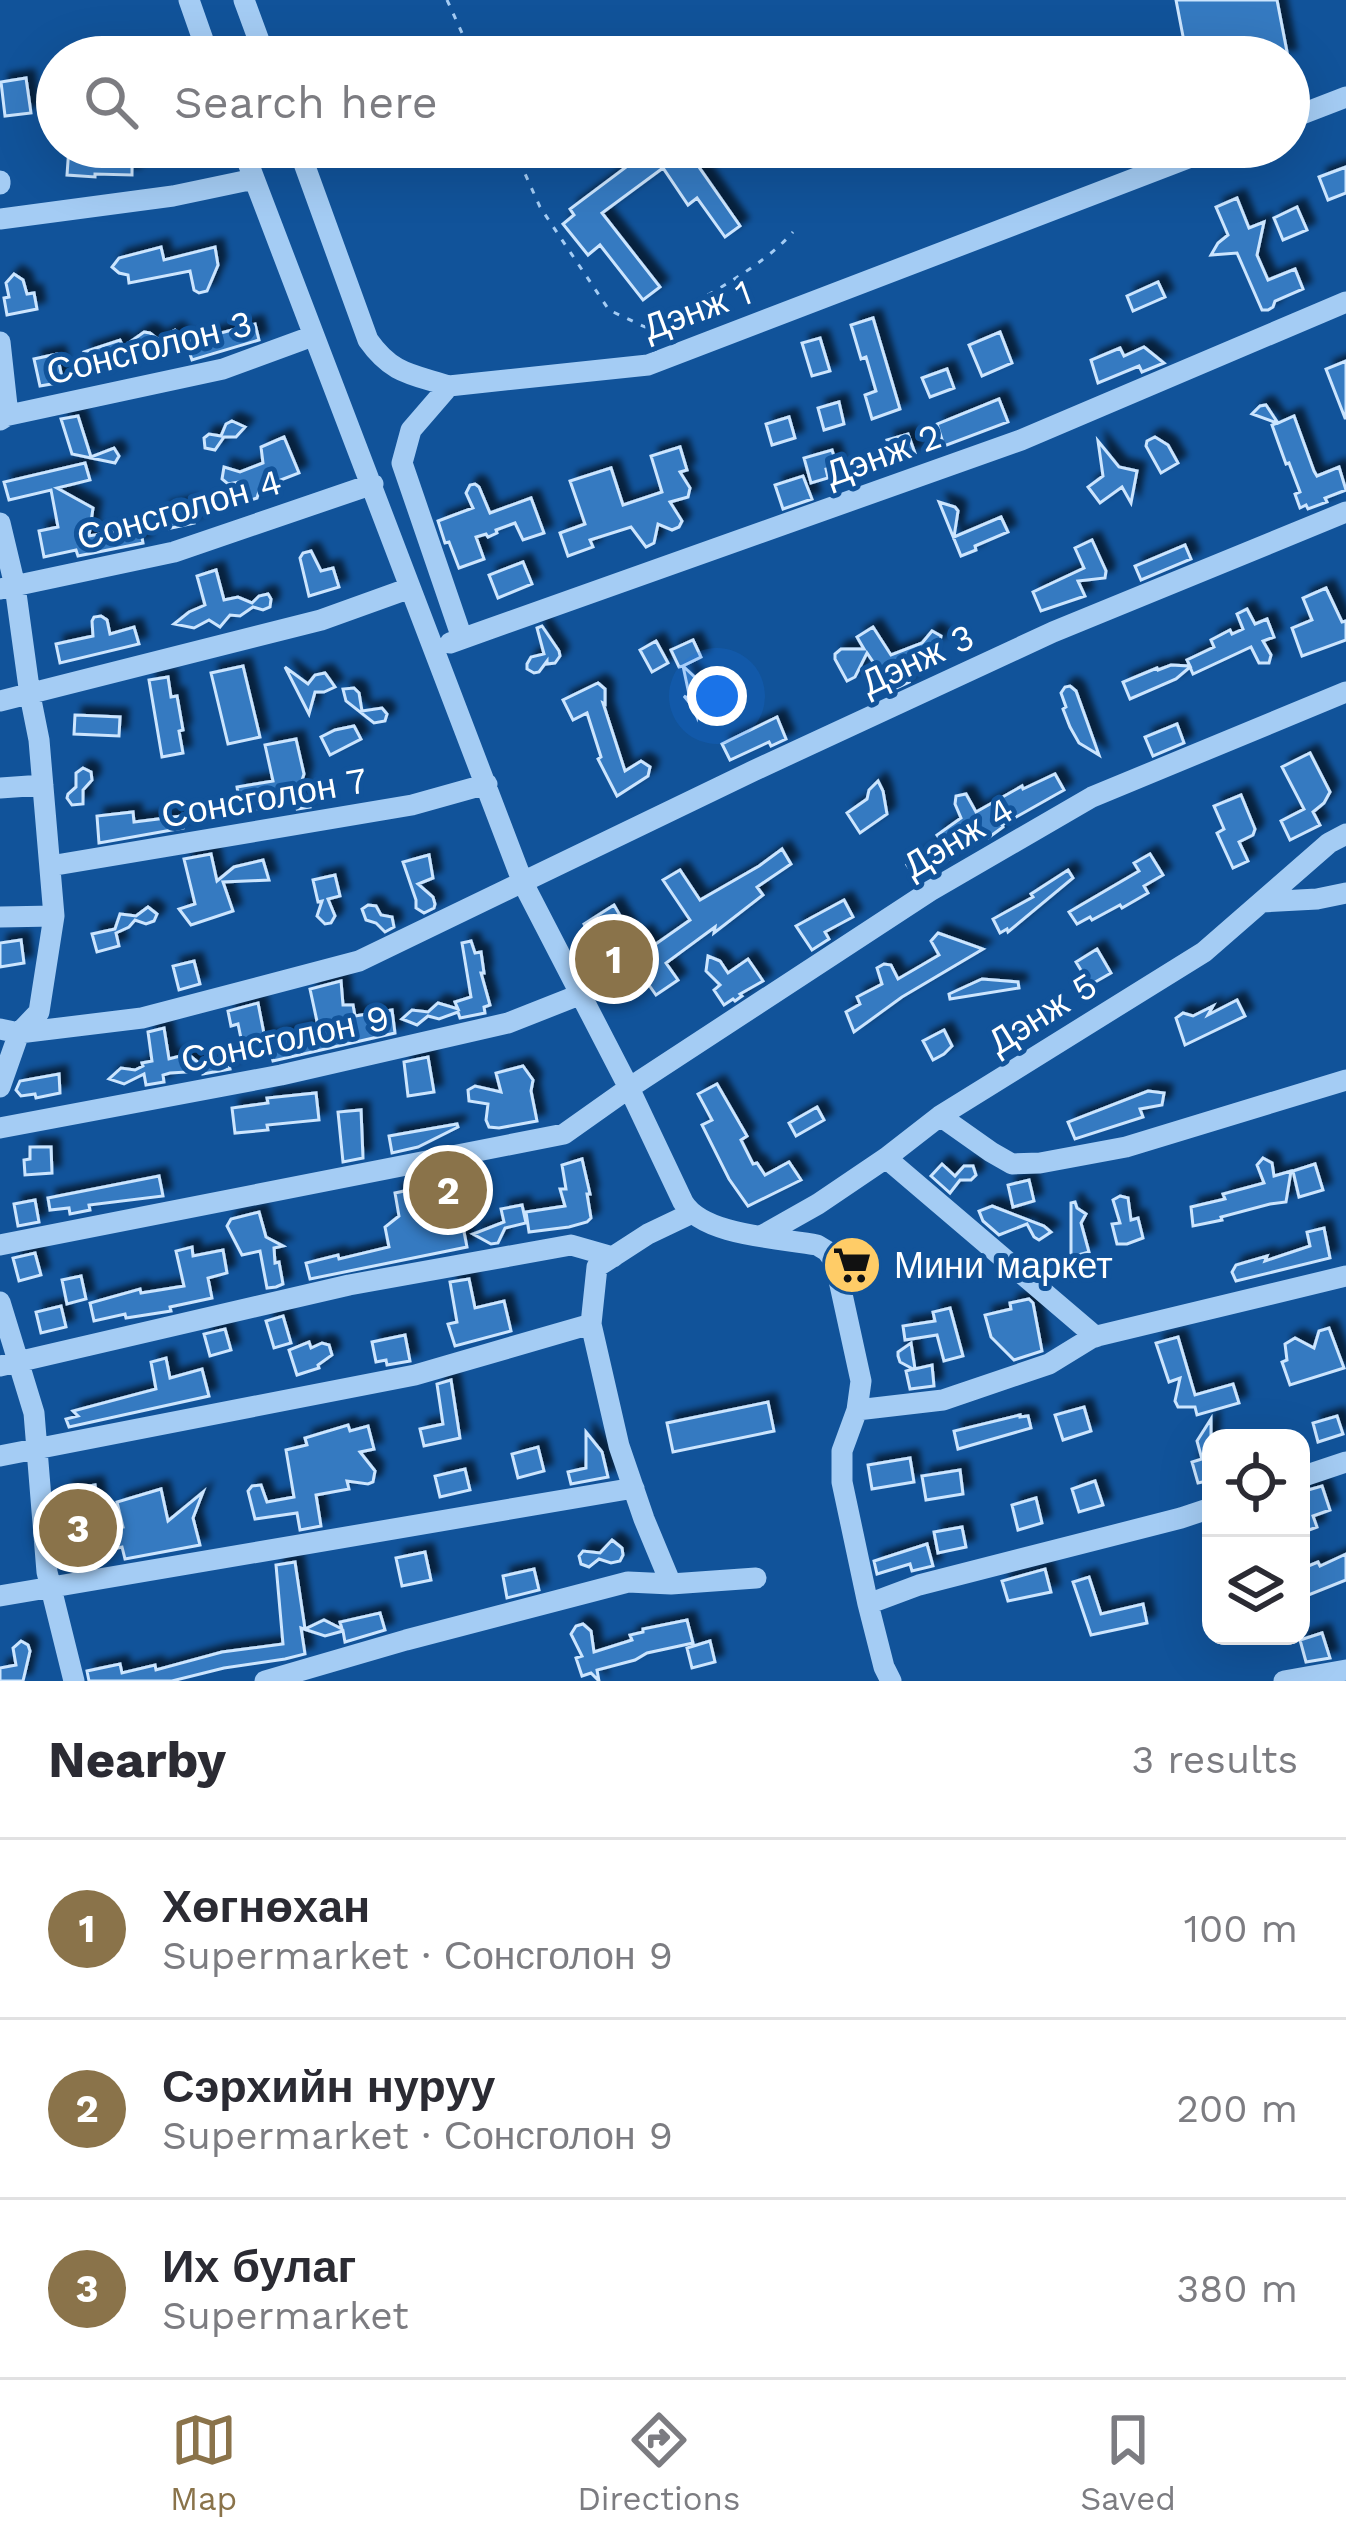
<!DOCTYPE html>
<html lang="en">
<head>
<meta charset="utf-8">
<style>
  :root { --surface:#fff; --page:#f2f2f3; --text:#2b2b33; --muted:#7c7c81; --line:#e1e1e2; --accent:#8a734a }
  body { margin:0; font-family:"Work Sans",sans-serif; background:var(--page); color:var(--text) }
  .controls { position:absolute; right:36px; bottom:36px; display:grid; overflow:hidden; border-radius:24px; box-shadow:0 12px 48px #0002 }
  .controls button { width:108px; height:108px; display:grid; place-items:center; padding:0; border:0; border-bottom:3px solid var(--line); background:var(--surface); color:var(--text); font:60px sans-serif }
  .you { position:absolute; left:717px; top:696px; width:42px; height:42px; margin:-30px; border:9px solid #fff; border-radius:50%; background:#1a73e8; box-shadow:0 0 0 18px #1a73e833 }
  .badge { display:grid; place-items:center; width:78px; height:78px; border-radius:50%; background:var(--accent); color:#fff; font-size:39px; font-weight:700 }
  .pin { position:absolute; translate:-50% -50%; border:6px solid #fff; box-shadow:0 3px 12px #0006 }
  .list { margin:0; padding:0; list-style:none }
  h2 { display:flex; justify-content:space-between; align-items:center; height:156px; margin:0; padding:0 48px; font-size:51px }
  h2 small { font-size:39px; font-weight:400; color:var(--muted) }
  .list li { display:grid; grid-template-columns:78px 1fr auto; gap:36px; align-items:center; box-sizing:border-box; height:180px; padding:0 48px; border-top:3px solid var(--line) }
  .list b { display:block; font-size:45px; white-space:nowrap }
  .list p { margin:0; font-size:39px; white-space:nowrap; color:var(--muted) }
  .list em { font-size:39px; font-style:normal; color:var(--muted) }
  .icon { flex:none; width:66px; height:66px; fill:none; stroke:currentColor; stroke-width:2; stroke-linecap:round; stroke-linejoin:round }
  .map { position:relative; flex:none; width:1346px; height:1681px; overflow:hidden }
  .search { position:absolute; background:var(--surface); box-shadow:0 12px 48px #0002; left:36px; right:36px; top:36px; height:132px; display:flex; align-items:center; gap:30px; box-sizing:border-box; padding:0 42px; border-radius:66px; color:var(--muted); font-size:45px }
  .sheet { height:696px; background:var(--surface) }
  nav { display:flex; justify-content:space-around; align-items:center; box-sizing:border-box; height:168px; border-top:3px solid var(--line); background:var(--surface); font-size:33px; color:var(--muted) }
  nav a { display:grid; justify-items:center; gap:6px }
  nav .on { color:var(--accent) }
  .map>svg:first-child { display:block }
  .building { fill:#357ac1; stroke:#cce5fe; stroke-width:3; filter:url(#shadow) }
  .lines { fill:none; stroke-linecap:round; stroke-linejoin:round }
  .path { stroke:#a4ccf4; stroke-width:3; stroke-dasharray:6 9; stroke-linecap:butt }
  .minor { stroke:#a4ccf4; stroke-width:21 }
  .labels { text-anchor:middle; stroke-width:10; stroke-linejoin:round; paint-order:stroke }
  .street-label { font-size:36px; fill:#fff; stroke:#11539a }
  .poi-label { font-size:36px; fill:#fff; stroke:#11539a; text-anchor:start }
</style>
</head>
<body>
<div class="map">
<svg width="1346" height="1681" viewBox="0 0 1346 1681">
  <defs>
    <filter id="shadow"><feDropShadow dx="8" dy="-8" stdDeviation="3" flood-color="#0009"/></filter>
  </defs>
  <rect width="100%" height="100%" fill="#11539a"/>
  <path class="building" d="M1176,0H1277L1288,57H1187Z
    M26,78L31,113L5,116L1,82Z
    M69,147L123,148V157L132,158V175L95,174V177L67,175Z
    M662,147H705L692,157L740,226L725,237L697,198L688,205L663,168L602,213L660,287L643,300L600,245L588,255L563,224L574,215L570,209L638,158L641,162Z
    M1346,167V193L1328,200L1319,177Z
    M1237,198L1249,228L1264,222L1257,255L1268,280L1295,269L1303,289L1275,301L1273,307L1268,310H1262L1237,253L1211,255L1218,243L1228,235L1216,207Z
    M1297,207L1307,230L1283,240L1274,218Z
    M161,247L164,260L215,247L218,265L207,291L199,293L194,290L190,271L129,283L128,275L119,273L112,267L119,258Z
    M14,274L23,280L27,294L34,293L37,309L7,315L4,298L9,297L6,283Z
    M1158,282L1165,297L1133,311L1127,296Z
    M873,318L900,409L872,419L865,395L876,391L866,357L861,359L851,325Z
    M255,324L259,340L192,360L187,345L171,347L160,338L175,330L186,342Z
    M144,332L150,333L160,341L149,349L123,348L127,360L91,372L84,352L120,340L123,347Z
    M1000,332L1012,363L982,376L969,345Z
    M820,338L830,371L812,376L802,343Z
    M1144,347L1164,363L1142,372L1139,366L1098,383L1091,360L1120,348L1124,356Z
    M57,354L63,382L40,386L34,359Z
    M1346,361V418H1345L1326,369Z
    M947,369L954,388L930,397L922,378Z
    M999,399L1008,422L944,446L937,424Z
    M839,402L844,424L824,430L818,408Z
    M1266,405L1278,423L1294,416L1314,471L1317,476L1339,467L1346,490L1325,498L1327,502L1308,509L1306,505L1300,508L1295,494L1300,492L1289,463L1286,464L1272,425L1277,423L1252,414L1260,406Z
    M78,416L91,457L114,448L119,456L115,463L72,454L61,419Z
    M789,417L795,438L772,445L766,424Z
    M232,421L245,427L236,437H224L215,450L205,448L204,438L209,434L221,436L226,424Z
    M908,434L915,453L894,460L887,440Z
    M284,437L299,473L260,488L257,498L251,500L244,496L239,482L228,484L222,479L224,467L240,472L263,463L261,447Z
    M1155,437L1168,445L1178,463L1161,473L1146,446L1147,441Z
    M1098,441L1119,467L1137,471L1131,503L1122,487L1100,503L1088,487L1103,476Z
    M680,447L687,470L680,472L690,488L688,497L670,502L682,521L679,527L672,530L658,524L654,543L646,547L631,527L590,540L593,547L568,556L560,533L585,524L570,481L611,468L623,505L662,492L651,456Z
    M832,450L837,466L826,469L828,478L811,483L804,458Z
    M85,463L90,480L57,488L93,508L89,536L140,527L143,543L78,556L76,550L44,557L39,531L58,527L51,490L9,500L4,482Z
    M803,476L812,499L783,509L775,485Z
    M475,484L479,487L490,513L531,498L544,533L523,540L515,523L496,530L497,533L488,537L486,534L476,537L484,559L459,568L449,542L445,543L438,521L473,508L466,493L470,485Z
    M939,502L955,507L958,511L954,537L1001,517L1008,532L975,546L976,550L961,556Z
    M190,504L194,523L167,529L163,510Z
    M1092,540L1106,571L1105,578L1078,581L1085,596L1041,611L1033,592L1084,568L1075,548Z
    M1185,545L1191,559L1141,580L1135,566Z
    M311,551L321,571L333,568L339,587L309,596L300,558L303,553Z
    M523,562L532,584L498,598L489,575Z
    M216,570L224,600L238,597L252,603L259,596L268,594L271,599L270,607L263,610L253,607L240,616L230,615L220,627L209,620L194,628L174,624L189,612L205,605L197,576Z
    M1326,588L1342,622L1346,621V640L1302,656L1292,628L1312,620L1303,598Z
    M1247,609L1255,624L1267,619L1274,637L1263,641L1271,655L1269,663H1259L1251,647L1193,674L1190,667L1176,679L1130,699L1123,682L1157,668L1158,670L1171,665L1190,666L1187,660L1214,647L1211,640L1230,630L1232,634L1243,629L1237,614Z
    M101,616L107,620L110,634L134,627L139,644L60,663L56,644L93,636L92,621L94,617Z
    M542,626L559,651L560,656L555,663L547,664V661L539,672L534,673L527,669V664L531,657L544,654L537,628Z
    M873,627L891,655L922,643L932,631L941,636L940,641L925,650L928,658L900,668L909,682L892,690L867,653L855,677L847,681L835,659V654L841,649H864L857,637Z
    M693,640L701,657L683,666L701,683L699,702L713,707L717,712L714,721L707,720L698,711L697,717L693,707L684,696L690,699L683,666L679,667L671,650Z
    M656,641L668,663L652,672L640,650Z
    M243,666L260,737L228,744L211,673Z
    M285,667L308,684L315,675L325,673L335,687L324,692H315L309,714Z
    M168,677L171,697L177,696L183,730L179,731L183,753L162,757L149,680Z
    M598,683L605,689V704L603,703L625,771L641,761L650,767L648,776L617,796L598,759L601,757L587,713L573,720L563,700Z
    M1070,686L1076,691L1099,755L1079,743L1070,727L1063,709L1066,707L1061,693L1065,687Z
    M354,688L359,693L362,711L382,708L387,714L385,721L374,723L346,701L343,689Z
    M75,715L120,717L119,736L74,734Z
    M777,717L786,739L771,746L769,742L730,760L722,744Z
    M1177,724L1184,743L1153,756L1145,737Z
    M354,726L361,739L330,755L321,737L335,730Z
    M296,739L304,774L299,790L309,800L310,807L297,809L292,797L261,805L262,808L241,812L237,787L273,781L265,745Z
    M1310,753L1330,792L1324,803L1313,812L1320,825L1290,840L1281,821L1304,809L1282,767Z
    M83,768L91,772L92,780L83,790V804L72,805L67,798L68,794L76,787V773Z
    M1055,774L1064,790L1002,825L1003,827L988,838L985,835L917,880L907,865L942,842L937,835L961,818L955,804L956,796L966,794L976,812L1022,786L1023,789Z
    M878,781L883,791L887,814L860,833L847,813L867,799L869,790Z
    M1241,795L1255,829L1253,835L1239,842L1248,861L1233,868L1217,833L1224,829L1214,806Z
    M133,812L134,822L182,816L183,828L99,843L97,816Z
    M782,849L791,864L757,887L763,895L714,933L715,927L666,963L678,980L656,995L634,964L615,978L595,952L597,950L584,924L614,905L634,940L644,933L653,946L690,920L663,880L680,870L700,900L759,866Z
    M211,854L217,881L234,867L263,860L269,880L223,882L233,911L191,925L179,909L195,904L184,859Z
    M1150,854L1163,875L1144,886L1148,893L1122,908L1120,905L1092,920L1090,917L1077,924L1069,912L1139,871L1134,863Z
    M429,855L433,878L418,884L433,897L435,904L434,908L424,913L416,908V900L403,862Z
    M1068,870L1073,878L1008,932L1007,929L1000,933L993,919L1033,897L1031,894Z
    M335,875L340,896L328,899L335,916L331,923L325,924L317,916L322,901L318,902L313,880Z
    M844,900L853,917L825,932L829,939L812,950L796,926Z
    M368,905L376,906L381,915L392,917L394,927L385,932L376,923L366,920L362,909Z
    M148,907L157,914L154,921L146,924L135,920L129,927L116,933L119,946L97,952L92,934L115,929L120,914L136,916Z
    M938,933L983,949L902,997L854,1032L846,1012L860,1004L857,997L882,984L877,968L884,964L891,965L898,979L939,955L931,941Z
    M21,940L24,963L0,967V943Z
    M471,941L475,953L481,952L484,973H481L490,1005L484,1007L485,1013L460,1018L458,1012L439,1019L428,1016L417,1025L402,1019L412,1010L428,1012L438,1003L458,1009L455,1002L471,997L462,943Z
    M1097,949L1111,973L1090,985L1076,962Z
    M708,956L720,961L728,973L748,959L763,981L740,994L742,996L735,1001L733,999L724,1005L714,990L720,985L706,971Z
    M194,961L200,984L179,990L173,966Z
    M982,979L1018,982L1019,988L950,999L949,994Z
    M341,981L343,1005H353L355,1016L392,1010L395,1033L273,1061L267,1039L318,1026L310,989Z
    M1237,1000L1245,1016L1185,1045L1176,1018L1183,1013L1193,1016L1213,1006L1208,1015Z
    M258,1003L266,1044L243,1048L238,1024L231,1026L228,1011Z
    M164,1028L169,1059L188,1054L201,1065L227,1056L230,1069L203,1074V1071L170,1073L163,1075L164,1082L146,1085L144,1074L124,1084L109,1079L121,1068L135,1070L143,1066L142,1063L152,1061L148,1032Z
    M944,1030L952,1046L944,1054L933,1060L923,1041Z
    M428,1057L434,1092L408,1096L404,1062Z
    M523,1066L533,1080L531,1091L537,1121L499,1128L489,1127L486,1120L488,1104L469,1101L468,1090L475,1086L501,1092L496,1073Z
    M59,1074L60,1093L36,1098L35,1094L21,1096L16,1090L20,1081Z
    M717,1084L747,1136L741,1140L753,1164L757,1163L765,1175L789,1162L801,1180L748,1206L729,1179L702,1125L712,1120L698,1094Z
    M1148,1091L1164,1093L1162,1105L1140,1109L1143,1117L1075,1139L1068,1122Z
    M316,1093L319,1120L267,1125L268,1130L235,1133L232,1108L268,1103L267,1098Z
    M817,1107L824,1120L796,1136L789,1123Z
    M361,1110L363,1158L343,1162L338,1112Z
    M457,1124L458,1127L418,1147L392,1153L389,1136Z
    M30,1147H51L52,1173L25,1175L24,1160L30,1159Z
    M1263,1158L1272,1163L1274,1176L1291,1171L1286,1202L1270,1204L1221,1217L1222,1220L1193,1226L1191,1207L1225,1199L1223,1194L1264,1183L1257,1165Z
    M582,1159L590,1194H587L591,1218L587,1222L569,1227L529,1232L526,1212L565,1206L560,1189H566L562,1165Z
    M942,1164L955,1176L964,1166H973L976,1175L971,1180H960L950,1193L931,1176Z
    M1315,1164L1323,1190L1299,1197L1293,1171Z
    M159,1176L163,1196L89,1205L90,1210L70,1214L69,1208L50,1210L48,1198Z
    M1029,1180L1034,1201L1013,1207L1008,1185Z
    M447,1182L456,1224L462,1222L467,1247L310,1279L306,1263L338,1255L339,1259L389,1247L385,1227L399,1216L395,1193Z
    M1120,1196L1128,1198L1131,1220L1138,1218L1143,1238L1127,1244H1117L1112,1224L1120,1223L1113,1200Z
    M35,1200L39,1222L18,1226L14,1204Z
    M1075,1202L1077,1208L1086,1214L1081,1223L1089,1252L1071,1257V1203Z
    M522,1205L526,1223L505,1228L498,1243L491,1244L473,1234L504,1222L501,1209Z
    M992,1206L1044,1226L1051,1232L1039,1240L1034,1237L1027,1224L999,1235L983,1221L979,1211Z
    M259,1212L266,1237L283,1246L274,1248L275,1263L279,1262L283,1284L276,1287L267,1288L260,1251L242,1255L227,1226L231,1219Z
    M1324,1228L1330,1258L1236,1281L1232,1272L1236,1265L1267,1256L1265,1261L1310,1246L1307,1232Z
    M192,1247L193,1256L223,1250L227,1273L208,1278L212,1298L170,1307L171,1311L126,1318L125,1314L94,1321L90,1303L140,1289L141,1293L184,1286L176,1251Z
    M35,1253L41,1275L19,1281L13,1258Z
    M81,1276L86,1299L67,1304L62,1280Z
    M469,1279L475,1308L504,1301L511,1331L455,1346L448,1324L457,1322L450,1282Z
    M1029,1299L1033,1303L1042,1351L1014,1360L991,1337L985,1315L1011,1309L1010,1303Z
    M61,1306L66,1327L41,1333L36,1312Z
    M950,1308L963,1356L944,1361L937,1335L905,1340L903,1326L935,1321L933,1312Z
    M283,1316L291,1343L274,1348L266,1321Z
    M1329,1328L1344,1368L1290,1385L1282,1362L1287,1360L1285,1344L1295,1338L1314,1348L1319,1331Z
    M225,1329L231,1350L210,1356L204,1334Z
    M405,1335L410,1361L387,1365L386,1360L376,1362L372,1342Z
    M1178,1337L1195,1395L1233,1384L1239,1403L1197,1415L1195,1407H1178L1175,1401L1180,1378L1169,1382L1156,1343Z
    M309,1342L311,1348L322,1343L329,1345L332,1355L318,1365L319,1368L297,1375L289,1350Z
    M911,1343L915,1369L932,1365L934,1386L910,1389L906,1371L913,1369L900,1362L898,1356V1352Z
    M166,1358L170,1378L202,1369L209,1396L69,1427L66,1419L78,1416L73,1411L156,1389L151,1362Z
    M451,1380L460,1438L424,1446L420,1429L443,1424L437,1384Z
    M768,1402L774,1431L673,1452L667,1423Z
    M1084,1407L1091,1431L1063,1440L1055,1415Z
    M1020,1415V1417L1028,1416L1031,1428L958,1449L954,1431Z
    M1337,1416L1343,1434L1318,1442L1313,1423Z
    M1211,1419V1480L1198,1483L1192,1462L1202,1459L1197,1441Z
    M348,1425L350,1431L368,1426L374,1449L360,1452L375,1471L373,1482L368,1484L347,1481L349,1489L316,1495L321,1526L300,1530L297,1513L255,1519L248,1491L252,1486L261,1485L267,1502L294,1497L286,1450L307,1445L305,1438Z
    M586,1432L602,1452L608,1477L571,1484L568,1472L586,1468Z
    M538,1447L544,1471L518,1478L512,1454Z
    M910,1458L914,1482L872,1489L868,1465Z
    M465,1469L470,1490L440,1497L435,1476Z
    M960,1470L963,1494L926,1500L922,1476Z
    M1095,1481L1103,1505L1079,1512L1072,1489Z
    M95,1485L98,1502L69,1508L65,1490Z
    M1322,1486L1330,1510L1313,1516L1317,1527L1301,1533V1492Z
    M161,1489L168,1521L203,1492L193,1518L200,1545L125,1559L122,1547L76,1558L73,1543L119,1532L118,1528L123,1527L117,1502Z
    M1036,1498L1042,1523L1018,1530L1012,1505Z
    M962,1527L966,1547L938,1553L934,1532Z
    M612,1540L622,1548L623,1555L620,1561L611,1563L599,1559L589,1567L581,1564L579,1556L583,1551L600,1553Z
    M927,1544L933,1566L912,1571L910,1564L877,1574L874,1561Z
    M425,1552L431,1580L402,1586L396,1558Z
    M1346,1554V1580L1301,1598V1569L1318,1562L1320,1566Z
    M295,1562L305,1629L324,1620L342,1629L340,1622L380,1613L385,1630L345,1642L343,1631L325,1636L301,1628L305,1654L285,1659L224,1668L172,1681H89L87,1671L120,1664L122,1673L155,1665L156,1670L222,1652L283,1644L276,1565Z
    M534,1569L539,1590L507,1598L503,1576Z
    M1045,1569L1051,1592L1008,1601L1002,1581Z
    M1089,1577L1101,1614L1143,1604L1147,1623L1091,1635L1073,1582Z
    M687,1620L693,1643L647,1653L635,1660L597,1670L599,1681L591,1673L582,1676L576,1658L582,1656L571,1634L576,1626L583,1624L591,1631L594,1652L632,1640L630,1635L643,1632V1629Z
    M1322,1633L1330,1658L1306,1662L1300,1640Z
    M21,1641L28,1645L30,1651L23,1681H0V1668L16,1665L13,1648Z
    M710,1641L715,1662L692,1668L687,1648Z"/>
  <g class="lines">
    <path class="path" d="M447,0L473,57
      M513,147L540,207L609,310L645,327C690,306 761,269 793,232"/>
    <path class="minor" d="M189,0L209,57
      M244,0L265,57
      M1289,119L1346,97
      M242,147L523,883L629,1088L683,1202C703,1236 780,1238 817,1245L827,1251L835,1262L861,1381L857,1410L842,1451V1482L868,1604L884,1667L891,1681
      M298,147L368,340C392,374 411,374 449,386
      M0,181V184
      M0,219L173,196L254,179
      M0,342L8,415L0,420
      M0,417L223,369L313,336
      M0,523L15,586L30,695L39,740L54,916L39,1012L19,1033L0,1087
      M0,589L174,552L373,484
      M462,638L402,463L411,430L449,386L648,365L1217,147
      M450,643L1021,440L1346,302
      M0,701L321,620L410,588
      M0,788L43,785
      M50,866L412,805L487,784
      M1262,902L1317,899L1346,893
      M0,917L54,916
      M0,1029L19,1033L142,1018L359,961L753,771L1053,632L1346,512
      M940,1116L991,1152L1012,1164L1040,1163L1126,1147L1346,1080
      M0,1128L281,1075L508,1023L579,995
      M886,1158L1096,1337
      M763,1235L818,1204L886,1158L940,1116L1204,952L1329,843L1346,834
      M0,1245L564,1134L629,1088L930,891L1092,797L1346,692
      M0,1302L34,1413L47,1572L74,1681
      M0,1366L349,1285L571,1245L613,1257
      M857,1410L943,1400L1049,1364L1093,1337L1346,1276
      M0,1456L415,1375L591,1324
      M1301,1477L1346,1462
      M671,1584L644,1519L619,1446L591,1324L597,1267L648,1234L690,1214
      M0,1596L634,1488
      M868,1604L919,1585L1181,1518L1211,1508
      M265,1681L406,1640L628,1582L671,1584L756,1578
      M1284,1681L1346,1670"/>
  </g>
  <defs>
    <symbol id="supermarket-disc" viewBox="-11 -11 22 22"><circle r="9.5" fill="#ffcc67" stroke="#11539a"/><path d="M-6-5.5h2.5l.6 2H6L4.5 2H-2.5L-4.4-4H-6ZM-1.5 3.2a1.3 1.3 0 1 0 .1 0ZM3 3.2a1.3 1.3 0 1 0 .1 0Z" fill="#111"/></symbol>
  </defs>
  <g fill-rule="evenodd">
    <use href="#supermarket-disc" x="819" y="1232" width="66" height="66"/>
  </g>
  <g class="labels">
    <g class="street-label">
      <text transform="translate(697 309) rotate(-20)" y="13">Дэнж 1</text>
      <text transform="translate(149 347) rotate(-14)" y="13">Сонсголон 3</text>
      <text transform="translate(883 454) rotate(-20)" y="13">Дэнж 2</text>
      <text transform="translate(179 509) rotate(-16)" y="13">Сонсголон 4</text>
      <text transform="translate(917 659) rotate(-25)" y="13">Дэнж 3</text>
      <text transform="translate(264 797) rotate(-10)" y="13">Сонсголон 7</text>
      <text transform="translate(958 837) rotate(-31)" y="13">Дэнж 4</text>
      <text transform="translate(1042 1013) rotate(-32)" y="13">Дэнж 5</text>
      <text transform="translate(285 1038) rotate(-12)" y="13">Сонсголон 9</text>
    </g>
    <g class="poi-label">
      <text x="894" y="1278">Мини маркет</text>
    </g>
  </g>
</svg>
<div class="controls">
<button><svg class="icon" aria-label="locate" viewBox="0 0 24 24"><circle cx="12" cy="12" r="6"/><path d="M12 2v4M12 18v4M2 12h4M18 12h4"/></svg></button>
<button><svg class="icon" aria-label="layers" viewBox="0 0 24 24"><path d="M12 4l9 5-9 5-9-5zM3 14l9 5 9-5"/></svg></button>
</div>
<div class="you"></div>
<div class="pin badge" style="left:614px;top:959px">1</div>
<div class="pin badge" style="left:448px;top:1190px">2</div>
<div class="pin badge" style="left:78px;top:1528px">3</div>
<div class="search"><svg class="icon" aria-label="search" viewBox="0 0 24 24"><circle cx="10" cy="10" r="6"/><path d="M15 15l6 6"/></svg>Search here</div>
</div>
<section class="sheet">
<h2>Nearby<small>3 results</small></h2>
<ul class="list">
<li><span class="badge">1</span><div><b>Хөгнөхан</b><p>Supermarket · Сонсголон 9</p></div><em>100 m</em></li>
<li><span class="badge">2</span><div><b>Сэрхийн нуруу</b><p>Supermarket · Сонсголон 9</p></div><em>200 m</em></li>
<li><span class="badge">3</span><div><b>Их булаг</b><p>Supermarket</p></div><em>380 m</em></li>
</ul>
</section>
<nav>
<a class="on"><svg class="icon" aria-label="map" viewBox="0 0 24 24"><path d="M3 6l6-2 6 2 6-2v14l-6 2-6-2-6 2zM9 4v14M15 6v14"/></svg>Map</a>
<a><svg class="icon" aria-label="directions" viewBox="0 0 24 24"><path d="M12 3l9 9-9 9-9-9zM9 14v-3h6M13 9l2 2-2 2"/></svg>Directions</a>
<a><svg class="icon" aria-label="saved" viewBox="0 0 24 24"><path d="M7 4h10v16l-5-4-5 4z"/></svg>Saved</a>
</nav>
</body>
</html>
